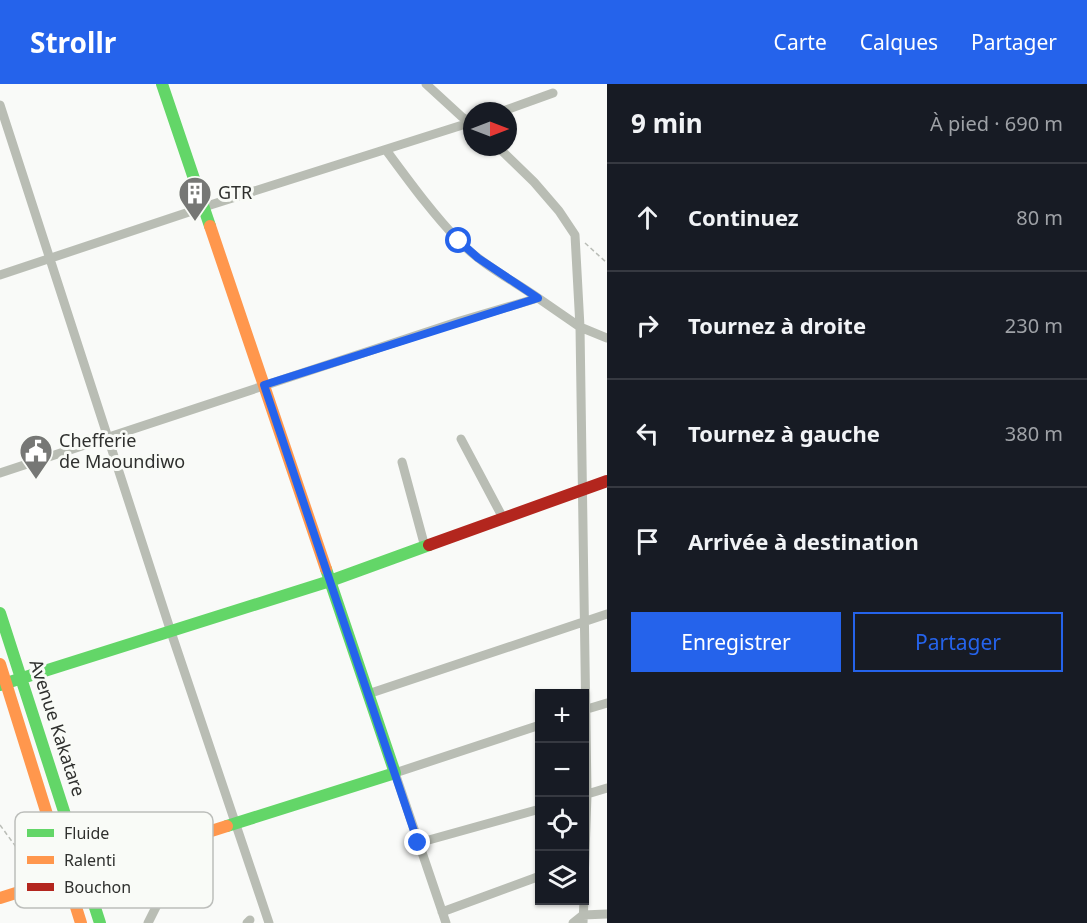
<!DOCTYPE html>
<html lang="fr">
<head>
<meta charset="utf-8">
<style>
  :root { --surface:#171b24; --page:#20242c; --text:#f1f3f6; --muted:#9ea1a6; --line:#363941; --accent:#2563eb }
  body { margin:0; font-family:"Noto Sans",sans-serif; background:var(--page); color:var(--text) }
  .controls { position:absolute; right:18px; bottom:18px; display:grid; overflow:hidden; border-radius:0px; box-shadow:0 2px 4px #0004 }
  .controls button { width:54px; height:54px; display:grid; place-items:center; padding:0; border:0; border-bottom:2px solid var(--line); background:var(--surface); color:var(--text); font:30px sans-serif }
  .compass { position:absolute; left:463px; top:18px; width:54px; height:54px; border-radius:50%; background:var(--surface); box-shadow:0 2px 4px #0004; rotate:90deg }
  .stop { position:absolute; width:18px; height:18px; margin:-14px; border:4px solid #2563eb; border-radius:50%; background:#fff }
  .stop.end { background:#2563eb; border-color:#fff; box-shadow:0 2px 6px #0008 }
  .list { margin:0; padding:0; list-style:none }
  h2 { display:flex; justify-content:space-between; align-items:center; height:78px; margin:0; padding:0 24px; font-size:26px }
  h2 small { font-size:20px; font-weight:400; color:var(--muted) }
  .list li { display:grid; grid-template-columns:39px 1fr auto; gap:18px; align-items:center; box-sizing:border-box; height:108px; padding:0 24px; border-top:2px solid var(--line) }
  .list b { display:block; font-size:22px; white-space:nowrap }
  .list em { font-size:20px; font-style:normal; color:var(--muted) }
  .actions { display:flex; gap:12px; padding:18px 24px }
  .actions a { flex:1; padding:14px 0; border:2px solid var(--accent); border-radius:0px; text-align:center; font-size:21px; color:var(--accent) }
  .actions .main { background:var(--accent); color:#fff }
  .icon { flex:none; width:33px; height:33px; fill:none; stroke:currentColor; stroke-width:2; stroke-linecap:round; stroke-linejoin:round }
  .map { position:relative; flex:none; width:607px; height:839px; overflow:hidden }
  header { display:flex; align-items:center; gap:36px; box-sizing:border-box; height:84px; padding:0 30px; background:var(--accent); color:#fff }
  header strong { font-size:28px }
  nav { display:flex; gap:33px; margin-inline-start:auto; font-size:21px }
  main { display:flex }
  aside { flex:1; background:var(--surface) }
  .map>svg:first-child { display:block }
  .lines { fill:none; stroke-linecap:round; stroke-linejoin:round }
  .path { stroke:#babdb7; stroke-width:1.5; stroke-dasharray:4.5 3; stroke-linecap:butt }
  .street { stroke:#b9bdb4; stroke-width:9 }
  .fast { stroke:#63d668; stroke-width:12 }
  .slow { stroke:#ff974d; stroke-width:12 }
  .jam { stroke:#b3261e; stroke-width:12 }
  .route { stroke:#2563eb; stroke-width:8 }
  .labels { text-anchor:middle; stroke-width:6; stroke-linejoin:round; paint-order:stroke }
  .poi-label { font-size:18px; fill:#2f302e; stroke:#f9fbf7; text-anchor:start }
  .street-label { font-size:18px; fill:#2f302e; stroke:#f9fbf7 }
  .key { fill:#f9fbf7; stroke:#bcbebb; stroke-width:1.5 }
  .key-label { font-size:16px; fill:#2f302e }
</style>
</head>
<body>
<header>
<strong>Strollr</strong>
<nav><a>Carte</a><a>Calques</a><a>Partager</a></nav>
</header>
<main>
<div class="map">
<svg width="607" height="839" viewBox="0 0 607 839">
  <rect width="100%" height="100%" fill="#f9faf8"/>
  <g class="lines">
    <path class="path" d="M585,159L607,179
      M0,741L27,778L34,793"/>
    <path class="street" d="M426,0L462,33L472,39
      M0,21L171,548L269,839
      M503,27L553,9
      M498,63L534,98L559,127L575,151L580,243L587,710L584,799
      M386,66C409,97 432,129 459,157C481,180 512,196 538,214
      M0,191L204,123L472,38
      M461,355L503,434
      M402,378L425,463
      M0,389L460,237L538,214L580,243L607,254
      M368,610L607,530
      M584,626L607,619
      M584,711L607,704
      M418,759L540,725
      M442,828L540,792
      M148,839L167,801L184,757
      M247,839L250,836
      M446,839L395,689L540,641
      M573,839L583,831L607,830
      M583,839L584,816"/>
    <path class="fast" d="M162,0L210,142
      M0,529L100,839
      M0,601L330,497L429,461
      M227,742L395,689L326,485"/>
    <path class="slow" d="M210,142L326,485
      M0,580L81,839
      M0,814L227,742"/>
    <path class="jam" d="M429,461L607,397"/>
  </g>
  <g class="lines">
    <path class="route" d="M418,759L264,301L538,214L478,174L459,157"/>
  </g>
  <defs>
    <symbol id="building-pin" viewBox="-11 -11 22 30"><path d="M0 17L-7.5 6A9.5 9.5 0 1 1 7.5 6Z" fill="#767775" stroke="#f9fbf7"/><path d="M-4-6H4V6H1V3H-1V6H-4ZM-2.5-4.3h1.7v1.8h-1.7ZM.8-4.3h1.7v1.8H.8ZM-2.5-1h1.7V.8h-1.7ZM.8-1h1.7V.8H.8Z" fill="#fff"/></symbol>
    <symbol id="civic-pin" viewBox="-11 -11 22 30"><path d="M0 17L-7.5 6A9.5 9.5 0 1 1 7.5 6Z" fill="#767775" stroke="#f9fbf7"/><path d="M-.6-6.5H3V-4.5H.6V-3L4-1V1h2V6H-6V1h2V-1L-.6-3ZM-1.2 2.5V6h2.4V2.5Z" fill="#fff"/></symbol>
  </defs>
  <g fill-rule="evenodd">
    <use href="#building-pin" x="176" y="90" width="38" height="52"/>
    <use href="#civic-pin" x="17" y="348" width="38" height="52"/>
  </g>
  <g class="labels">
    <g class="poi-label">
      <text x="218" y="115">GTR</text>
      <text x="59" y="363">Chefferie<tspan x="59" dy="21">de Maoundiwo</tspan></text>
    </g>
    <g class="street-label">
      <text transform="translate(57 644) rotate(72)" y="6">Avenue Kakatare</text>
    </g>
  </g>
  <rect x="15" y="728" width="198" height="96" rx="9" class="key"/>
  <rect x="27" y="745" width="27" height="8" fill="#63d668"/>
  <rect x="27" y="772" width="27" height="8" fill="#ff974d"/>
  <rect x="27" y="799" width="27" height="8" fill="#b3261e"/>
  <g class="key-label">
    <text x="64" y="755">Fluide</text>
    <text x="64" y="782">Ralenti</text>
    <text x="64" y="809">Bouchon</text>
  </g>
</svg>
<div class="controls">
<button>+</button>
<button>−</button>
<button><svg class="icon" aria-label="locate" viewBox="0 0 24 24"><circle cx="12" cy="12" r="6"/><path d="M12 2v4M12 18v4M2 12h4M18 12h4"/></svg></button>
<button><svg class="icon" aria-label="layers" viewBox="0 0 24 24"><path d="M12 4l9 5-9 5-9-5zM3 14l9 5 9-5"/></svg></button>
</div>
<svg class="compass" viewBox="-18 -18 36 36"><path d="M0-13l5 13h-10z" fill="#e53935"/><path d="M0 13l5-13h-10z" fill="#9ea1a6"/></svg>
<div class="stop" style="left:459px;top:157px"></div>
<div class="stop end" style="left:418px;top:759px"></div>
</div>
<aside>
<h2>9 min<small>À pied · 690 m</small></h2>
<ul class="list">
<li><svg class="icon" aria-label="ahead" viewBox="0 0 24 24"><path d="M12 20V5M6 11l6-6 6 6"/></svg><div><b>Continuez</b></div><em>80 m</em></li>
<li><svg class="icon" aria-label="right" viewBox="0 0 24 24"><path d="M7 20v-9h11M14 6l5 5-5 5"/></svg><div><b>Tournez à droite</b></div><em>230 m</em></li>
<li><svg class="icon" aria-label="left" viewBox="0 0 24 24"><path d="M17 20v-9H6M10 6l-5 5 5 5"/></svg><div><b>Tournez à gauche</b></div><em>380 m</em></li>
<li><svg class="icon" aria-label="arrive" viewBox="0 0 24 24"><path d="M6 21V4h12l-3 4 3 4H6"/></svg><div><b>Arrivée à destination</b></div></li>
</ul>
<div class="actions"><a class="main">Enregistrer</a><a>Partager</a></div>
</aside>
</main>
</body>
</html>
